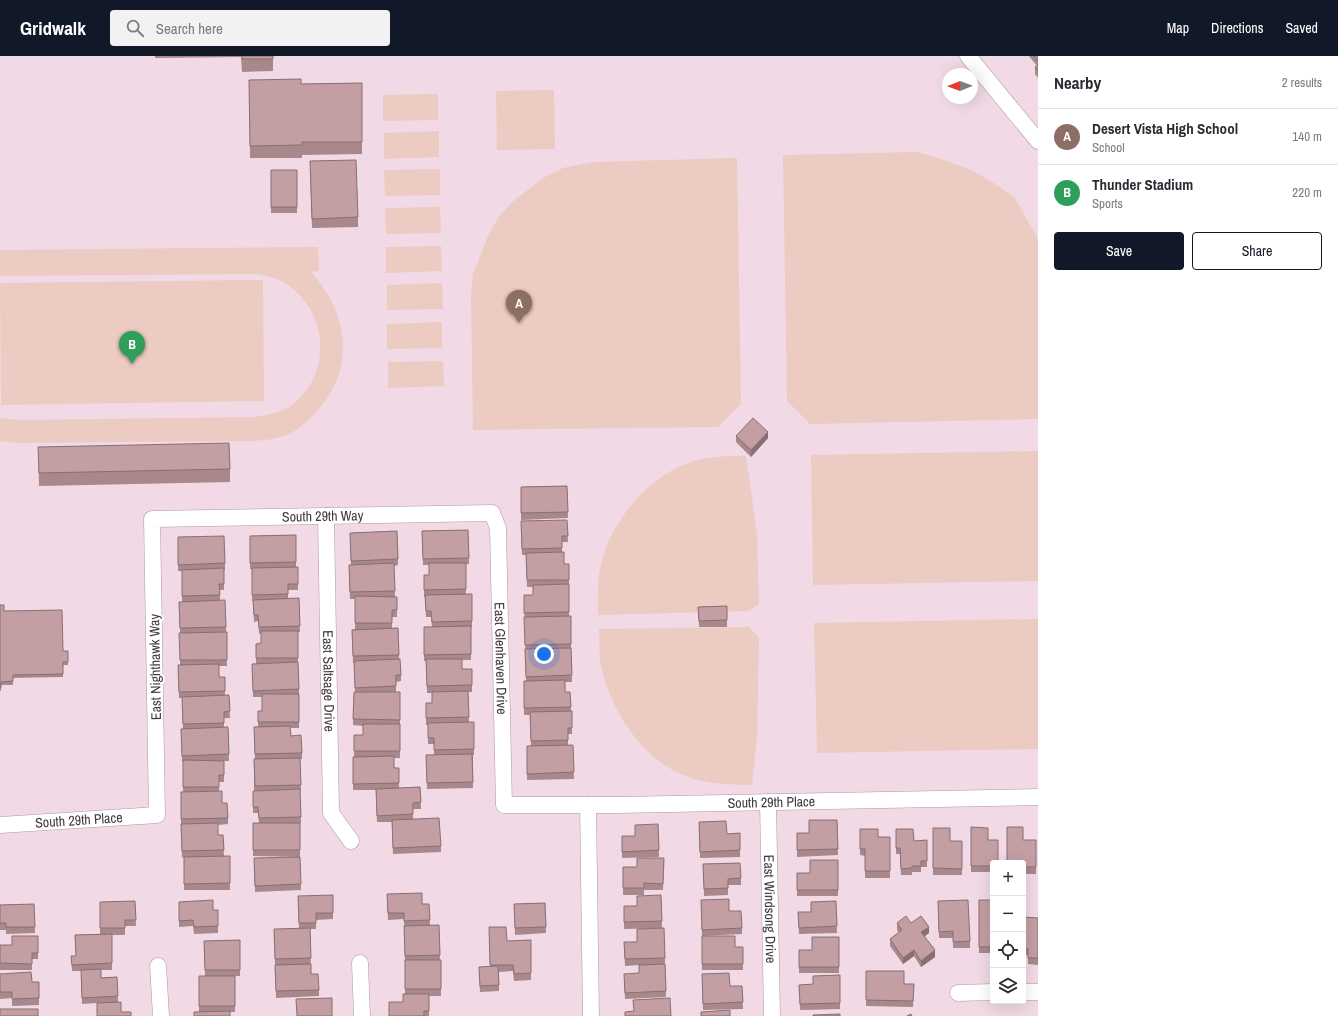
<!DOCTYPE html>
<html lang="en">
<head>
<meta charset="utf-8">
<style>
  :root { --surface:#fff; --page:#f2f2f3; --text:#2b2b33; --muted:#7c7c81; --line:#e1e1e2; --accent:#111827 }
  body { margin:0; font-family:"Archivo Narrow",sans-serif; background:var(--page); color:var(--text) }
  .controls { position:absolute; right:12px; bottom:12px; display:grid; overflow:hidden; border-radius:4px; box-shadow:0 4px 16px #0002 }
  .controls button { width:36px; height:36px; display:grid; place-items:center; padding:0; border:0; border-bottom:1px solid var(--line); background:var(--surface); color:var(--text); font:20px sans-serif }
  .compass { position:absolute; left:942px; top:12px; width:36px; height:36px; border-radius:50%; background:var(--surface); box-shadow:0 4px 16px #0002; rotate:269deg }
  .you { position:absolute; left:544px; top:598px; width:14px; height:14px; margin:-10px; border:3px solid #fff; border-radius:50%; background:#1a73e8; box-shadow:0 0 0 6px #1a73e833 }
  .badge { display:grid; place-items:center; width:26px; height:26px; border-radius:50%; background:var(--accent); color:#fff; font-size:13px; font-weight:700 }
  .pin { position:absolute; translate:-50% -33px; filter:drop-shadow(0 1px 2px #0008) }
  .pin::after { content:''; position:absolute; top:21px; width:14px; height:12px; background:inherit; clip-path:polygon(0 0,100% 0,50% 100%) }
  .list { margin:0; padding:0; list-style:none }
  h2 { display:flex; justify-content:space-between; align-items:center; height:52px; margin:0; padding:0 16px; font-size:17px }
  h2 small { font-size:13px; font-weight:400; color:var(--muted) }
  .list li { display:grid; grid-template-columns:26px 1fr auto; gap:12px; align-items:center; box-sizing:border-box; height:56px; padding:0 16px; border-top:1px solid var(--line) }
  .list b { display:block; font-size:15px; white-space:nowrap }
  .list p { margin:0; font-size:13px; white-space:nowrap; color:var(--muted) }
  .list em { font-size:13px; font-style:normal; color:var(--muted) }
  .actions { display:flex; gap:8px; padding:12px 16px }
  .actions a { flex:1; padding:9px 0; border:1px solid var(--accent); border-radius:4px; text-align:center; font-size:14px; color:var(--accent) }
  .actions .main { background:var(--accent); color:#fff }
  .icon { flex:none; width:22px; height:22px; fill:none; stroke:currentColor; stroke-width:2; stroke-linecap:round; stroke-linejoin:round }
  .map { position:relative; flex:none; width:1038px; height:960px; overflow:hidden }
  header { display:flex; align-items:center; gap:24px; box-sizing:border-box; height:56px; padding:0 20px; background:var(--accent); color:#fff }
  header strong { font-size:19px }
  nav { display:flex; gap:22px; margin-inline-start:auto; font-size:14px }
  .search { width:280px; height:36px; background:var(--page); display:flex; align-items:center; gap:10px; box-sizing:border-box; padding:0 14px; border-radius:4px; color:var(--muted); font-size:15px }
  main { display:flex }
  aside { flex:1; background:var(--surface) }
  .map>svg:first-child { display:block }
  .green { fill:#eccbc3 }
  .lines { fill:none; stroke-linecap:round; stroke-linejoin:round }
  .minor-casing { stroke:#ae98a3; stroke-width:17 }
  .minor { stroke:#fff; stroke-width:16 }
  .wall { fill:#a8888b }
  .shaded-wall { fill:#886f71 }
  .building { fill:#c39ea2; stroke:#886f71 }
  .labels { text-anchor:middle; stroke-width:4; stroke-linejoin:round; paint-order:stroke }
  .street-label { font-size:14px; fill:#43393e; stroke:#fff }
</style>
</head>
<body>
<header>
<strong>Gridwalk</strong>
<div class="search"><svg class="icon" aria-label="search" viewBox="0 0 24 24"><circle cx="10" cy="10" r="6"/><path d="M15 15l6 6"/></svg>Search here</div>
<nav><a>Map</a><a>Directions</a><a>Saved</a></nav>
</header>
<main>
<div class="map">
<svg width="1038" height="960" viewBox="0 0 1038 960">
  <rect width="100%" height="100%" fill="#f1d9e5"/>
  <path class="green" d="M554,34L555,93L497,94L496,35Z
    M438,38V64L383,65V39Z
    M439,75V101L384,103V77Z
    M917,96L938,102L971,114L992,126L1014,141L1038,183V363L810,368L787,345L783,99Z
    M737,102L741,348L718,371L473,374L471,239L473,218L488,180L498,162L511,147L543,122L563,112L593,106Z
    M440,113V139L385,140L384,114Z
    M440,151L441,177L386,178L385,152Z
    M441,190L442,215L386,217V191Z
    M318,191L319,215L311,216C348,256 356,311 318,354C309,364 300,373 287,379C277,383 265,384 254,385L18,387L0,385V362L18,364L256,361C266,359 278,357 288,352C329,325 331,265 294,234C284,224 269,220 255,218L0,220V194Z
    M263,224L264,345L1,349L0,227Z
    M442,227L443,253L387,254V229Z
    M442,266V292L387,293V268Z
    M443,305L444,330L388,332V306Z
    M1038,395V525L813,529L811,399Z
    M746,400L758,484H757L759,548L749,555L598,559C598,544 597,528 600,513C608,468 648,420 691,406C709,400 727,400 746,400Z
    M1038,563V693L817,697L814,567Z
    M749,571L759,582L757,682L752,729C730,728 707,729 686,720C640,703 608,650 600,604C599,594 600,583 599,573Z"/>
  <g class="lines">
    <defs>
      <g id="minor">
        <path d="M968,0L1038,85"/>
        <path id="s1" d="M326,460L331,757L351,785"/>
        <path id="s2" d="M768,746L772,960"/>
        <path d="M588,749L591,960"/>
        <path id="s3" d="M0,769L157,759L152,463L492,457L498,472L504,749H617L1038,741"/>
        <path d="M360,907L362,960"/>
        <path d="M158,910L161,960"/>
        <path d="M1023,936H1038"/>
        <path d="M958,937L993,936"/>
      </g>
    </defs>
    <use href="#minor" class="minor-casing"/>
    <use href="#minor" class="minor"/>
  </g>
  <path class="wall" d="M155,0H293H273V15L242,16L241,1L155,2Z
    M1029,0H1038V22L1035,18V11L1037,10Z
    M249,24L301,28L362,27V98L302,99V102H250Z
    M271,114H297V157H271Z
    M310,115L358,161V171L312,172Z
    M736,380L768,382L751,401L736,386Z
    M38,391L230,413V426L39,430Z
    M567,430L568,462L521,464V431Z
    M567,464L568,486H562V496L564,508H569V560L571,588L572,626H565V636H570L571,655H572V678H568V689H573L574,723L527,724V690H531L530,659H524V625H526L524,539H533V531H527L526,499H522L521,465Z
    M468,474L469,508H466V538H472V572H471V604H462V613H472V636H468L469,666H474V699H473V732L427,733L426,699H434V688H428V669H426V647H432V637H427L426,605H424V571H432L431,561H426L425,541H424V519H429V509H423L422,475Z
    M397,475L398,509L394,510L395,541H397V561H392V572H398L399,603L401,619V625L396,626V636H400V702H394V712H399V732L420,731L421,753H413V763L441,790V796L393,798L392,766H377L376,734H353V701H354V679H363V670L353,669L354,636H355L354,607H353L352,574L355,573V543H350L349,515L351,509L350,477Z
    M296,479V511H298V534H288V543L299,542L300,576H298V606L299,633V672H290L291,680L302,697V703H300L301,735H300L301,767H300V801L253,800V767H259L258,757H253V735H254V703H255L254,678L258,671V655H262V641H253L252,608H256V588L261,587V577L259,578L258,565L254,566L253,545H252V513H250V480Z
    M178,481L225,507V514H224V534H220V544L226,571L227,610H219V621H225V639H229L230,662H224V672L228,671L229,705H224V726H219V735L222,747L228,762V768L218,769V779H223L224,800H230V834H184V801L182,802L181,775V736H183V706H182L181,673H183L182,642H179L178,615L180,609V577L179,546H182V515H178Z
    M0,549L4,555L63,595H68V609H63V621L13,622V629H1V635H0Z
    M727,550V571H699L698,551Z
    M837,764L838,799L797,801V777H809Z
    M699,766L727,778L740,777V801L700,802Z
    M658,768L659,801L622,802V780H635Z
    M971,771L988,784L993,807V816H971Z
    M933,772L950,785H962V819H933Z
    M860,773L878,781H890V822H865V800L860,799Z
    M896,773L914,785L927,784V811H921V816H912V819H901L900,798H896Z
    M1036,784V818H1023V807Z
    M300,801L301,834L255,836L254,802Z
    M664,802L663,834H644V839H623V811H637Z
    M838,804V840H797V817H810Z
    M703,808L741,822V829H728V839L704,840Z
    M661,839L662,872L624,873V850H637Z
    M298,840L333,857V863L316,864V873H310L311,918L319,934V940L276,942L274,873H299Z
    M701,844L729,855L742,872V878L702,880Z
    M979,844H993V909V897H979Z
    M135,845L136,870H125V879H112V914H101V922L117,921L118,946H121V956H131V960H97V947L82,948L81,915H72L71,900H76L75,879L100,878V846Z
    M387,845L422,848H429L430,869H439L440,904H441V940H429V960H389L403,946L405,938V907L404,863L388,864Z
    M836,845L837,877L799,878L798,856H811Z
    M938,845L970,885V892H953V882H939Z
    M545,847L546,877L515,879L514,848Z
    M34,848L35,877L6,878V874H0V849Z
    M179,852L218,870V877L194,878L193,870L179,871Z
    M1023,861L1038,862V909L1028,908V899H1023Z
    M897,867H911L929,877L925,880L935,901L921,911L914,900L903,908L890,890V883L899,877L897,874Z
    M664,872L666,941L625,943L624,924L639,917V909L625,910L624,886H637Z
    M489,878L507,885L531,884V924L514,925L513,915L499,916V935L480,936L479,918L490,911Z
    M38,880V903H32V914H0V889H12Z
    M702,880L735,891H743V914H702Z
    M839,881V917H799V894H812Z
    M240,884V920H235V956H199V920H205L204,885Z
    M866,915L904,928H914L913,951L866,950Z
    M0,918L32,926L39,942V949L12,950V942L0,943Z
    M702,918L730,930H742L743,953L703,954Z
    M840,919V953L800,954L799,929L813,928Z"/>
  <path class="shaded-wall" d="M768,376V382L751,401V394Z
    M929,871V877L921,883V876Z
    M914,894V900L903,908V902Z
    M935,894V901L921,911V905Z"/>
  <path class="building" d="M242,0H273V3H242Z
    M1034,0H1038V5Z
    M1038,9V15L1035,11Z
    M301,23V28L362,27V86H302V89L250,90L249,24Z
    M356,104L358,161L312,163L310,105Z
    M271,114H297V151H271Z
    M753,362L768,376L751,394L736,380Z
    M229,387L230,413L39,417L38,391Z
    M567,430L568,456L521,457V431Z
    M567,464L568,480H562V492L522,493L521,465Z
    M468,474L469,502L423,503L422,475Z
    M397,475L398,503L351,505L350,477Z
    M296,479V506L250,507V480Z
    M224,480L225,507L178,509V481Z
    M564,496V508H569V524H527L526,497Z
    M394,507L395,535L350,536L349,509Z
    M429,507H466V533L424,534V519H429Z
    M298,511V528H288V538L252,539V512Z
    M224,512V528H219L220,539L182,540V514Z
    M569,528V556L524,557V539H533V529Z
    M472,538V565L432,566L431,555H426L425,539Z
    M355,540L397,541V554H392V567H355Z
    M299,542L300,570L259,571L258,559H254L253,544Z
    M225,544L226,571L180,572L179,546Z
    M0,549H4V555L62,554L63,595H68V606H63V618L13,619V625L1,626V632H0Z
    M727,550V564L699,565L698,551Z
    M571,560V588L525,589L524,561Z
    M471,570V598L424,599V571Z
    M398,572L399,599L353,600L352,574Z
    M261,575H298V602H256V588L261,587Z
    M227,576V604H180L179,577Z
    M571,592L572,619L526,621L525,593Z
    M400,603L401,619H396V630L355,632L354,605Z
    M426,603H462V613H472V629L427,630Z
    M298,606L299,633L253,635L252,608Z
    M219,608V621H225V635L179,636L178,609Z
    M565,624V636H570L571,651L524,652V625Z
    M468,635L469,661L426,662V647H432V636Z
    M354,636H400V664L353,663Z
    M262,638H299V666H258V655H262Z
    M229,639L230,655L224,656V667L183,668L182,641Z
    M572,655V672H568V684L531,685L530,656Z
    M474,666V693L434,694V682H428V667Z
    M363,668H400V695H354V679H363Z
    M290,670L291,680L301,679L302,697L255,698L254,671Z
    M228,671L229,698L182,700L181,673Z
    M573,689L574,716L527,718V690Z
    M472,698L473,726L427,727L426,699Z
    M394,700V712H399V727L353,728V701Z
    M300,702L301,729L255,730L254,703Z
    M183,704L224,705V719H219V731H183Z
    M420,731L421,746L413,747V758L377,760L376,733Z
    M300,733L301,761L259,762L258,751H253V735Z
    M222,735V747H227L228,762L181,763V736Z
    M439,762L441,790L393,792L392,764Z
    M809,764H837L838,793L797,794V777H809Z
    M726,765L727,778L740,777V794L700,796L699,766Z
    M218,767V779H223L224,794L182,795L181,768Z
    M253,767H300V794H253Z
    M658,768L659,794L622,796V780H635V769Z
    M971,771L988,772V784H998V807H993V810H971Z
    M1007,771H1023V784H1036V811H1023V807H1007Z
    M933,772H950V785H962V813L933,812Z
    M860,773H878V781H890V815H865V793H860Z
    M896,773H913L914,785L927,784V805H921V810H912V812L901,813L900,792H896Z
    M230,800V827L184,828V801Z
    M300,801L301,828L255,830L254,802Z
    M637,802H664L663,828L644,827V832H623V811H637Z
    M810,804H838V834H797V817H810Z
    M740,807L741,822L728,823V832L704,833L703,808Z
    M422,837V848H429L430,864L404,865V857H388L387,838Z
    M333,839V857H316V867H299L298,840Z
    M661,839L662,865L624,866V850H637V840Z
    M729,843V855H741L742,872L702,874L701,844Z
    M213,844V854H218V870L194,871L193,864L179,865V846Z
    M968,844L970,885L953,886V875L939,876L938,845Z
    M979,844H993V903V891H979Z
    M135,845L136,864H125V872H100V846Z
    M836,845L837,870L799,872L798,856H811V846Z
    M545,847L546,871L515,872L514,848Z
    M34,848L35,871H6V867H0V849Z
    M906,860L911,867L921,860L929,871L921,876L935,894L921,905L914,894L903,902L890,883L902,874L897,867Z
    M1023,861L1038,862V902H1028V893H1023Z
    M439,869L440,899L405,900L404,870Z
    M489,871H506L507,885L531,884V917L514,918L513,909H490Z
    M310,872L311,902L275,903L274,873Z
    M664,872L665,902L625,903L624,886H637V873Z
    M112,878V907L72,909L71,900H76L75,879Z
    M12,880H38V897H32V908L0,907V889H12Z
    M702,880H735V891H743V908H702Z
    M812,881H839V911H799V894H812Z
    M240,884V914H205L204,885Z
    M405,904H441V933H405Z
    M311,908V918H318L319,934L276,935L275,909Z
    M665,908L666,935L625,937L624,918L639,917V909Z
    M498,910L499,929L480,930L479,911Z
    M101,913V922L117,921L118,940L82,942L81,914Z
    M866,915H904V928H914L913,945L866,944Z
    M31,916L32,926H39V942L12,943V936H0V918Z
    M729,917L730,930H742L743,946L703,948L702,918Z
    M840,919V947L800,948L799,929L813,928V920Z
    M199,920H235V950H199Z
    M403,938H429V955H424V960H389V946H403Z
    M332,942V960H297L296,943Z
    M670,942L671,960H625V956L634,955L633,944Z
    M121,946V956H131V960H97V947Z
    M0,953H38V960H0Z
    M730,954V960H701V956Z
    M230,955V960H194V956Z
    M840,958V960H813V959Z
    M911,958L912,960H907Z"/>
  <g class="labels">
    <g class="street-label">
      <text dy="5" stroke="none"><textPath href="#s3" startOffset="624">South 29th Way</textPath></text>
      <text dy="5" stroke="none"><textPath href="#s3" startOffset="940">East Glenhaven Drive</textPath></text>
      <text transform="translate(155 611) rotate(-91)" y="5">East Nighthawk Way</text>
      <text dy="5" stroke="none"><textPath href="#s1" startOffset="165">East Saltsage Drive</textPath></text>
      <text dy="5" stroke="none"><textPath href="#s3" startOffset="1354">South 29th Place</textPath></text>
      <text dy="5" stroke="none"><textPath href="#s3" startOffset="79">South 29th Place</textPath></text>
      <text dy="5" stroke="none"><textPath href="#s2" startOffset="107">East Windsong Drive</textPath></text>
    </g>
  </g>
</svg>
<div class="controls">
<button>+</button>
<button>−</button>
<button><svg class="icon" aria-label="locate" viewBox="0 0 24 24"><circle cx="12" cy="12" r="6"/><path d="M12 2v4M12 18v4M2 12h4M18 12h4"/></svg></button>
<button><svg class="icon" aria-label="layers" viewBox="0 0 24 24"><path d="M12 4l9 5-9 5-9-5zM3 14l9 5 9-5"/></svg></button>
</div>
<svg class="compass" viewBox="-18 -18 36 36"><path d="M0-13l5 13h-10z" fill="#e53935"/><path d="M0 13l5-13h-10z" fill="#7c7c81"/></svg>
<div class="you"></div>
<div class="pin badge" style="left:519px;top:267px;background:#8d6e63">A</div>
<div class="pin badge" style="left:132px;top:308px;background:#2e9e5b">B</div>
</div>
<aside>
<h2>Nearby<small>2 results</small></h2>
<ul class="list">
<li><span class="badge" style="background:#8d6e63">A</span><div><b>Desert Vista High School</b><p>School</p></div><em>140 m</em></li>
<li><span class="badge" style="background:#2e9e5b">B</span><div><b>Thunder Stadium</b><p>Sports</p></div><em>220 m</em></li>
</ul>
<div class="actions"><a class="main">Save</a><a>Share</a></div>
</aside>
</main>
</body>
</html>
